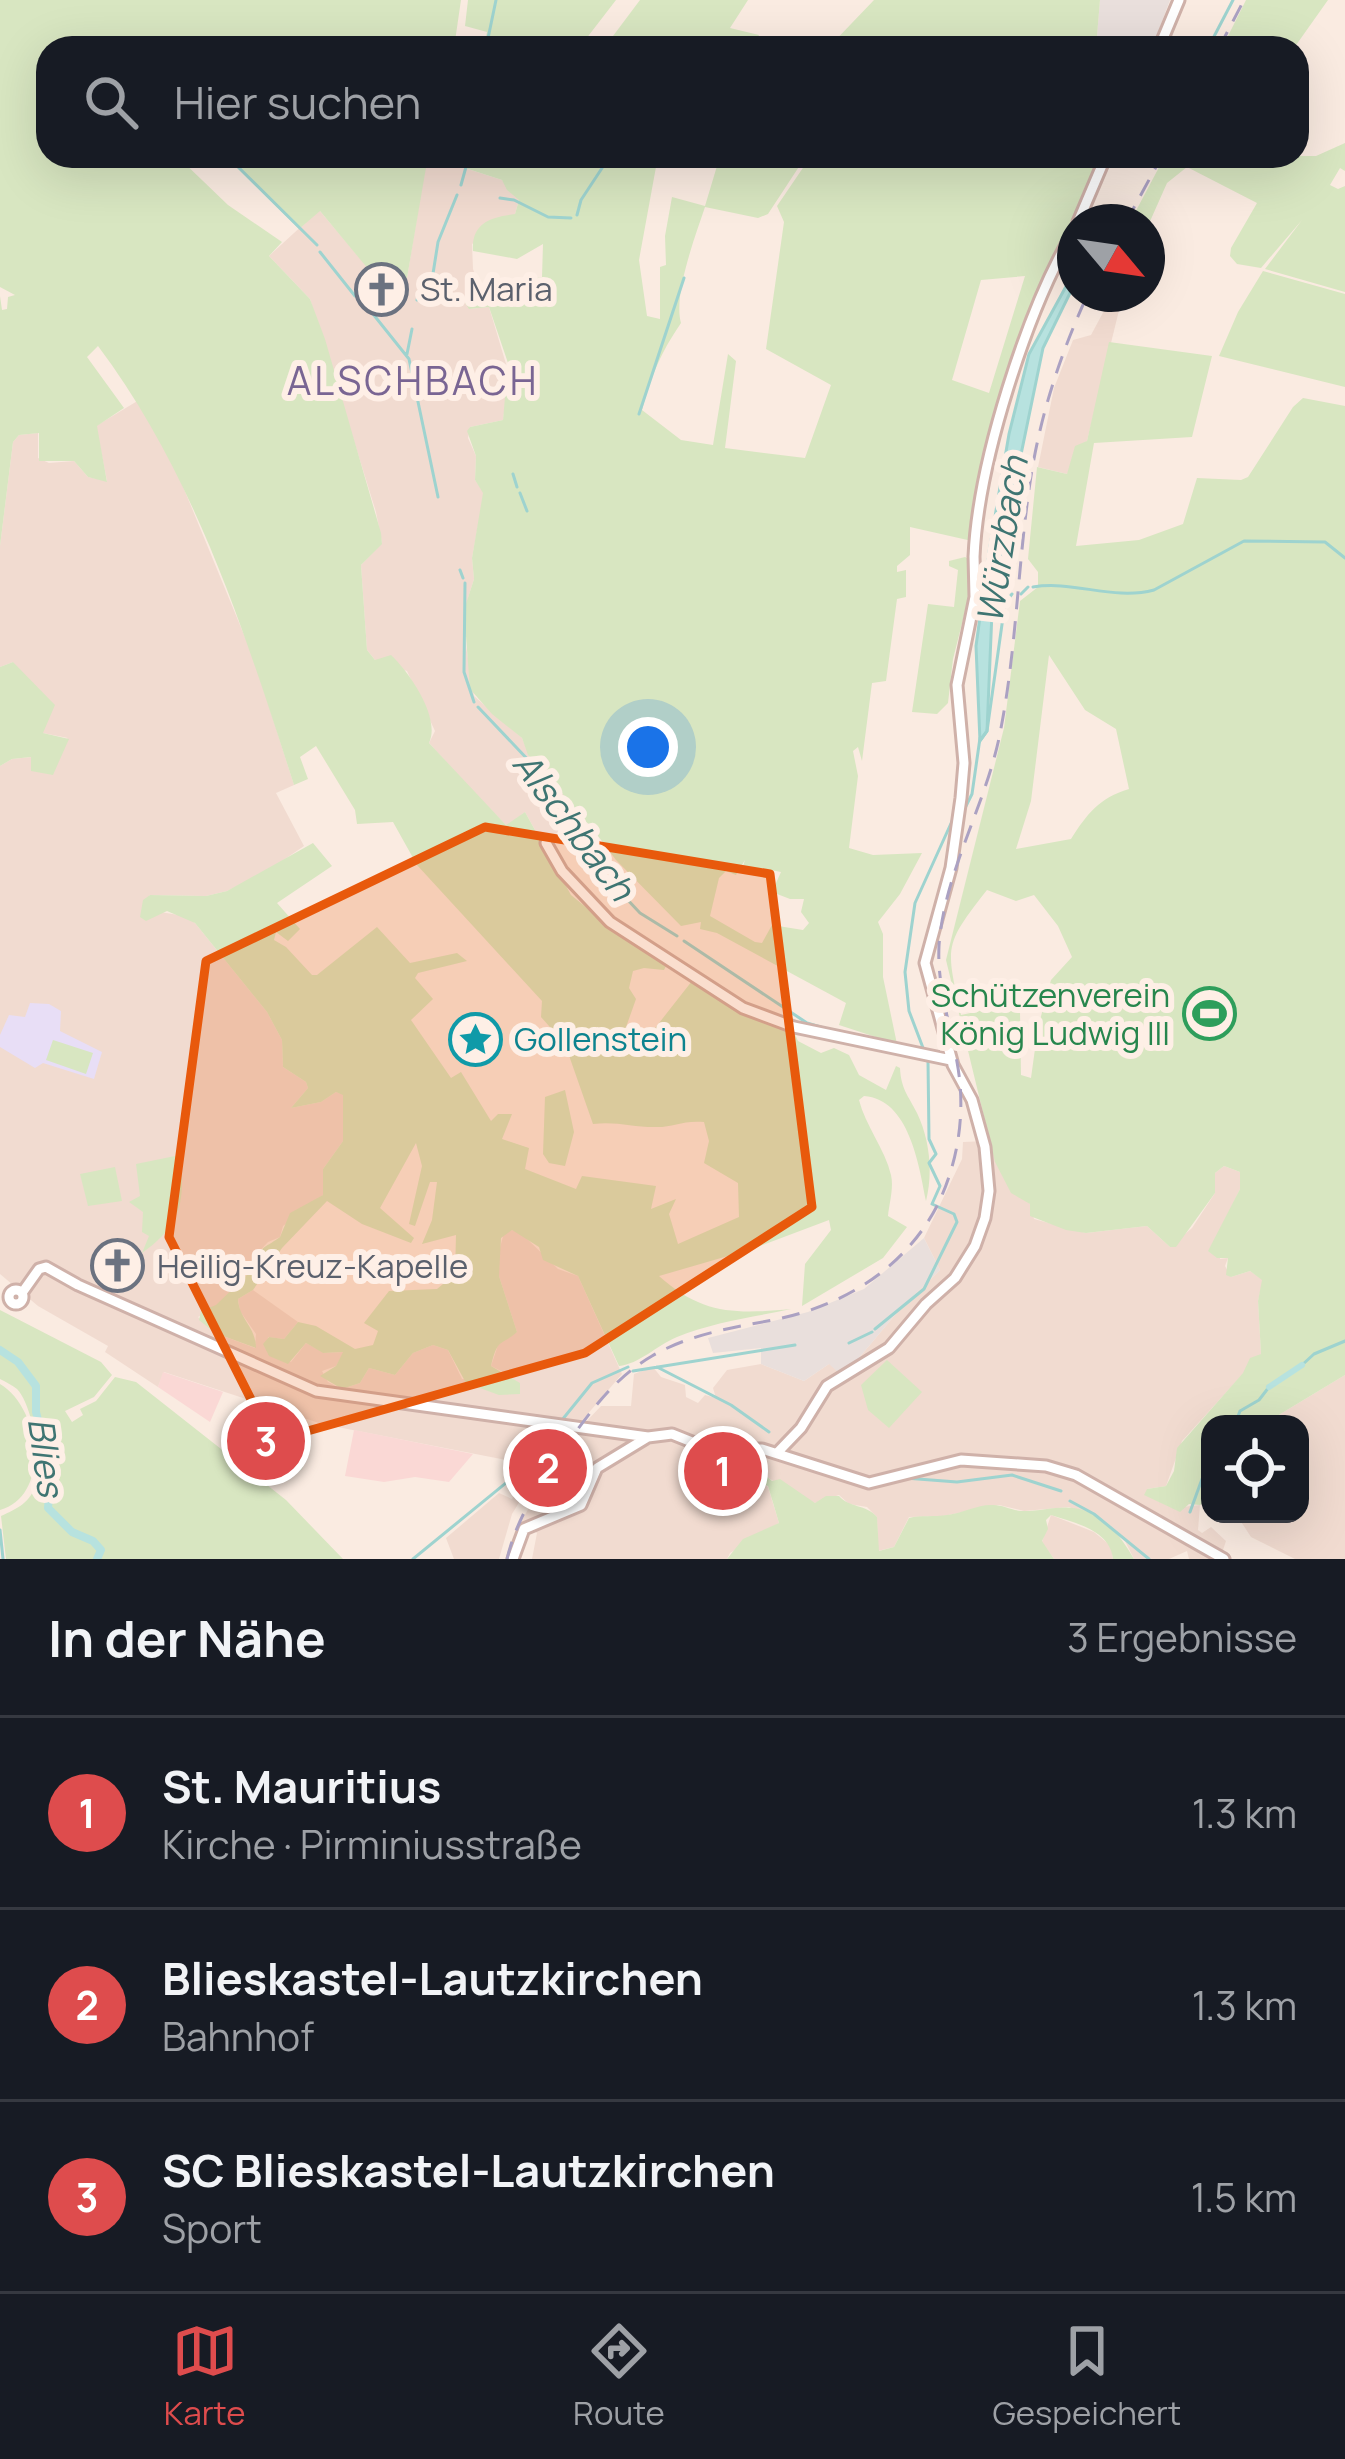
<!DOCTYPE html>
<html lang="de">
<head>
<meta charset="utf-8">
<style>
  :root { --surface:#171b24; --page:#242831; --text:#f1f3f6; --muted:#9ea1a6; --line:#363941; --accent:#de4c4d }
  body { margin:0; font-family:Manrope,sans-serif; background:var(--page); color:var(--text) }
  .controls { position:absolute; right:36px; bottom:36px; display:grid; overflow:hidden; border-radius:24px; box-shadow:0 12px 48px #0002 }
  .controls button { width:108px; height:108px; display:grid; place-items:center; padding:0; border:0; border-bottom:3px solid var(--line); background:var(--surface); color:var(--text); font:60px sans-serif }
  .compass { position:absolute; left:1057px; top:204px; width:108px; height:108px; border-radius:50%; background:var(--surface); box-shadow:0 12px 48px #0002; rotate:119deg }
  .you { position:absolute; left:648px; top:747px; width:42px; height:42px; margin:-30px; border:9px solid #fff; border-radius:50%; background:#1a73e8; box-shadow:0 0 0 18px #1a73e833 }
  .badge { display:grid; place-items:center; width:78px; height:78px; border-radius:50%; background:var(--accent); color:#fff; font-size:39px; font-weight:700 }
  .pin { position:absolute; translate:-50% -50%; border:6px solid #fff; box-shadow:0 3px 12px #0006 }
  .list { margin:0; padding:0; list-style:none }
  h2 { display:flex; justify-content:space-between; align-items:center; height:156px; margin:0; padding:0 48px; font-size:51px }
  h2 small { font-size:39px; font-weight:400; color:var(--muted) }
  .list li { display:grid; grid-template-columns:78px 1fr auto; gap:36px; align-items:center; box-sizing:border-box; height:192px; padding:0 48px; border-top:3px solid var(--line) }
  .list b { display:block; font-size:45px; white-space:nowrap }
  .list p { margin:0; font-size:39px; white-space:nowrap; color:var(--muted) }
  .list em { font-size:39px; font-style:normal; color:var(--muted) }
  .icon { flex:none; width:66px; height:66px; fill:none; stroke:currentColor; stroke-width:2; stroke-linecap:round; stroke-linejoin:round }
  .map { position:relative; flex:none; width:1345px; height:1559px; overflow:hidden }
  .search { position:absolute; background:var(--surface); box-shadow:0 12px 48px #0002; left:36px; right:36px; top:36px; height:132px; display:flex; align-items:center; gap:30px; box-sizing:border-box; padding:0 42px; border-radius:36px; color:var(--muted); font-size:45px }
  .sheet { height:732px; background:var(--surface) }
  nav { display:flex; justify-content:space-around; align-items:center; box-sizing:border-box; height:168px; border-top:3px solid var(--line); background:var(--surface); font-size:33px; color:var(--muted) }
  nav a { display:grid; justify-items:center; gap:6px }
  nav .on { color:var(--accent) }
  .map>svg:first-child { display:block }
  .residential { fill:#f1dbd0 }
  .commercial { fill:#fad8d5 }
  .industrial { fill:#e9dfdc }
  .education { fill:#e8def6 }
  .green { fill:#d8e6c1; fill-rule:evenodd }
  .water { fill:#b7e2df; stroke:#9ed3cf; stroke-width:3 }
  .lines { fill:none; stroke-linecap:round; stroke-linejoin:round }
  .stream { stroke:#9ed3cf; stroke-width:3 }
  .canal { stroke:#b7e2df; stroke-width:6 }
  .river { stroke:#b7e2df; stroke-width:8 }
  .secondary-casing { stroke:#cfb1a9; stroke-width:15 }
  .secondary { stroke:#fff; stroke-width:9 }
  .rail { stroke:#aba1c2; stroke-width:3; stroke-dasharray:18 12; stroke-linecap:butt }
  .marked { fill:#e8590c; fill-opacity:0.2; stroke:#e8590c; stroke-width:9; stroke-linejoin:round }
  .labels { text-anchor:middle; stroke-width:12; stroke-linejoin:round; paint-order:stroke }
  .worship-label { font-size:33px; fill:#5b616d; stroke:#feefe6; text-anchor:start }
  .leisure-label { font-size:33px; fill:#27864d; stroke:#feefe6; text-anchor:end }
  .culture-label { font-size:33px; fill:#0d838f; stroke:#feefe6; text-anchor:start }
  .water-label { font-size:36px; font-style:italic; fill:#3f7572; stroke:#feefe6 }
  .quarter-label { font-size:39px; letter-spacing:3px; fill:#796593; stroke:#feefe6 }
</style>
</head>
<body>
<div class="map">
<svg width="1345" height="1559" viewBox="0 0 1345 1559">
  <rect width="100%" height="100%" fill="#faebe1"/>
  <path class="residential" d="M427,156L502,180L519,200L515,214L472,244L473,269L480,289L470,298L469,309L489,307L509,374L503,420L470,427L468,438L476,456L475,480L484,493L472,558L474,579L468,598L465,640L474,696L522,738L529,755L552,777L576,815L575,823L548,838L540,839L525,812L507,826L469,787L429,743L435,731L407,671L375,660L367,650L361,565L382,543L376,512L310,299L269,256L319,210L358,256L407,278Z
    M1113,294H1123L1087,441L1067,474L1038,467L1054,388L1073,340L1091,335Z
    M139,400L170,455L254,659L294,785L276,793L304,846L266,872L227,891L206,896L149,895L160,912L185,916L195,923L267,1012L282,1040L283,1067L306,1082L308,1088L291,1108L321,1102L336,1092L343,1094L344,1106L343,1141L323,1169V1195L283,1226L280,1237L268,1242L254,1257L253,1268L217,1305L198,1317L215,1333L255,1348L256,1334L240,1311L238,1299L253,1290L298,1322L284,1339L268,1337L267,1352L291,1362L306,1343L324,1353L344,1352L336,1366L322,1371L328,1382L342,1389L360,1383L369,1368L395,1375L413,1353L433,1345L448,1350L462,1379L513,1377L491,1366L498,1345L505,1337L517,1332L499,1276V1251L504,1233L512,1230L522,1234L558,1269L578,1276L622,1374L537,1473L512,1514L499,1559H454L446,1538L499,1493L512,1499L532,1465L322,1424L164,1372L158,1387L105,1352L108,1346L38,1306L0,1274V766L12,759L32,757L68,738L43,733L13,662L0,667V546L13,442L19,435L38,433V458L49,463L74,461L88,477L107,481L96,426Z
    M988,1141L1001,1169L1030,1204L1034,1219L1086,1233L1147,1226L1170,1247L1192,1228L1215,1193V1173L1224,1166L1240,1172V1189L1226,1218L1220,1259L1228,1258L1225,1266L1231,1277L1250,1271L1263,1280L1258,1301L1261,1354L1182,1441L1166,1486L1147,1489L1183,1507L1200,1505L1198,1530L1202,1533L1211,1527L1226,1541L1222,1553L1226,1559H1189L1187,1551L1169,1559H1134L1125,1541L1103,1521L1069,1507L1024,1511L999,1505L943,1516L909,1517L894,1547L878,1551L877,1517L867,1507L849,1504L839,1495L815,1503L807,1500L763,1475L751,1463L736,1460L768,1487L779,1523L730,1553L727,1559H532L537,1533L521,1522L531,1504L583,1425L601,1406H631L634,1374L653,1367L661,1377L685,1385L686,1397L698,1403L705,1395L716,1398L713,1388L727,1370L761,1364L804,1381L829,1364L853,1365L900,1309L940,1270L924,1238L962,1159L963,1142Z
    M1345,1375V1559H1295L1251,1537L1236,1514H1300V1424H1264Z
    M1051,1515L1094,1532L1111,1546L1113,1559H1054L1042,1542Z"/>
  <path class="commercial" d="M163,1372L223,1392L210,1422L158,1387Z
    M354,1430L404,1440L473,1454L449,1482L415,1477L384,1482L345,1476Z"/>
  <path class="industrial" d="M1100,0H1170L1152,48H1096Z
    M924,1238L940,1270L900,1309L853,1365L840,1374L829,1364L804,1381L761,1364V1348L713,1353L708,1338L808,1312L864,1289Z"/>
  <path class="education" d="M30,1003L49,1004L61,1011L60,1031L102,1052L94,1079L43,1063L35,1068L0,1047V1035L9,1015L25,1017Z"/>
  <path class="green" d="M0,0H461L454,48H48V156H177L228,205L282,242L269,256L310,299L325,339L381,533L382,544L361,565L367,650L375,660L391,655C410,673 441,718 429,743L506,825L525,812L571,895L626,940L666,966L664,970L644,968L633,971L629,988L636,999L625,1030L637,1038L652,1032L692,981L747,1014L794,1032L798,1041L821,1053L834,1048L849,1055L859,1075L886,1090L896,1066L900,1068C901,1089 908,1095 917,1113C930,1140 933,1173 926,1201C919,1165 909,1099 864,1096L859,1100C865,1125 885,1149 891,1175C894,1188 889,1204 888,1216L907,1227L883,1258L802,1306L805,1264L831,1230L829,1220L752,1249L659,1276C702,1315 736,1314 791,1309C754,1317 713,1322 677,1337C656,1346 639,1364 619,1366L578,1276L543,1260L539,1247L512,1230L501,1238L499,1276L517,1332C500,1347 498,1337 491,1366L520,1383V1394L499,1395L466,1383L448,1350L433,1345L413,1353L395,1375L369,1368L360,1383L342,1389L320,1376L336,1366L343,1352L323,1353L306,1343L288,1364L269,1356L263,1344L269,1337L284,1339L298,1322L316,1326L355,1349L373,1345L378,1331L364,1323L389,1291L437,1289L455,1274L456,1235L422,1244L432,1220L437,1182H430L415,1226L409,1224L422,1166L416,1143L380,1208L414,1238L411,1243L362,1224L327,1201L282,1248L253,1290L238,1299C239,1319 256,1327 256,1348L215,1333L199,1320L201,1311L216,1305L253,1269C254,1249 267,1247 280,1237L290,1213L323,1195V1169L343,1141V1095L336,1092L321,1102L291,1108L308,1088L306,1082L283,1067L282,1040L267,1012L195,923L167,911L146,921L140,917L143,900L150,895L206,896L227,891L313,843L332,866L277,903L300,929L288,941L276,932L274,940L286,947L312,975H317L377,927L410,963L457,953L467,961L418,973L415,978L433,999L411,1020L451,1078L461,1072L491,1121L498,1114H512L502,1139L529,1148L525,1169L576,1189L582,1176L656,1186L651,1209L676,1199L669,1214L678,1244L739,1217L738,1183L704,1163L709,1141L704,1122C682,1120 672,1128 654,1127C633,1127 615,1121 593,1124L565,1044L541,1017L542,1001L417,865L393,822L357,824L355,810L316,746L300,757L308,779L294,785C245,633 195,475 98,346L87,357L124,408L97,426L107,482L88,477L74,461H39V433L19,435L13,442L0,546V296L2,310L7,309L8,297L15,295L0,287Z
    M468,0H616L579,48H484L487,32L465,26Z
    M640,0H748L730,28L759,35L752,48H604Z
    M874,0H1100L1096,48H828Z
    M1246,0H1328L1294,48H1222Z
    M1345,143V171L1340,168L1330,185L1338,189L1345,186V292L1265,269L1302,220L1261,268L1237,264L1230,256L1231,248L1257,203L1187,167L1167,183L1147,228V222H1130L1165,156H1316Z
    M225,156H658L639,260L647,316L660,319V267L666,265L665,236L672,197L705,206L720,156H806L768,214L758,218L705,207C695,237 673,295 681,323C660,354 652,374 642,410L681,440L713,445L728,354L736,361L725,448L805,458L831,385L766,349L784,222L777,206L811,156H1101L1027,316L995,427L972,541L910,527V555L897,566V572L906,570V597L897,599L886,681L872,683L862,761L858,747L853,751L858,776L849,848L873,855L922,853L900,894L878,922L883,934V977L897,1044L839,1025L846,1003L717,933L700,929L701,922L681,926L616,860L589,824L576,815L552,777L528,755L522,738L492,714L470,689L464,610L474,579L472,558L483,493L475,480L476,456L467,431L470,427L503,420L508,363L489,307L469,309L465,303L480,289L542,277L543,244L517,259L473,251C471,223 491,217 515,214L519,200L507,190L502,180L428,156L407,278L374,276L320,211L299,229ZM1025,276L989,393L952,380L981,280ZM745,860L741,872L756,876L761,868L781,872L772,892L790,899H804L801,912L809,923L803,930L772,925L762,943L755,942L710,916L719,878L726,871L736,875Z
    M1263,271L1345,294V387L1219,356L1238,312Z
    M1109,342L1212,356L1192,437L1094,443L1076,546L1139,540L1183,524L1197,478L1241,480L1248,477L1293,407L1303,398L1345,406V1375L1264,1424H1210V1445L1205,1451L1210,1498L1200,1505L1189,1504L1180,1512L1144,1495L1147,1489L1166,1486L1174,1471L1177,1448L1243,1373L1250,1358L1261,1354L1258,1301L1262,1280L1250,1271L1231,1277L1226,1275L1228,1258H1217L1208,1251L1240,1189V1172L1224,1166L1215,1173V1193L1176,1247H1170L1147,1226L1086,1233L1066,1230L1030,1216V1204L1011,1193L995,1162L946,960L1004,728L1020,601L1038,587V572L1028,559L1037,467L1067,474L1075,446L1087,441ZM1049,655L1085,710L1116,729L1129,789C1099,798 1087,814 1071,839L1016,849L1031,801ZM987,890L1016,901L1034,895L1058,926L1072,957L1051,980L1038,1027L1031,1078L1021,1075L1020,1011L993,1008L961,1015C946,946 943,946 987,890Z
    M965,557L971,560L972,584L953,659L948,703L937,714L912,712L928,604L954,607L958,570L949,566V561Z
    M13,662L55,705L43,733L69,739L53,775L31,771V757L12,759L0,766V667Z
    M53,1040L93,1053L86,1074L46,1060Z
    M565,1090L574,1132L565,1166L549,1163L543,1154L545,1097Z
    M180,1155C186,1203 180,1226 142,1253L149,1236L142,1232L143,1212L129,1202L140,1196L136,1164Z
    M115,1167L122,1201L88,1206L80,1174Z
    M0,1310L101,1362L112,1375L94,1397L65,1411L72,1422L83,1415L80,1409L96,1401L115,1377L136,1382L286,1500L343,1559H6L1,1516C17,1509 31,1502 36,1484C43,1464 32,1404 17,1389C12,1385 6,1382 0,1379Z
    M887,1360L922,1392L889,1428L868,1410L861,1385Z
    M0,1384C40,1407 52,1495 0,1510Z
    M256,1404L311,1446L302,1469L282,1482L228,1438C226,1417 232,1404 256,1404Z
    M735,1460L751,1463L772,1481L780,1479L815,1503L826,1496H839C849,1508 866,1504 877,1517L879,1551L894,1547L909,1518C921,1515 934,1517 947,1515C963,1513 979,1504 993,1505C1003,1505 1011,1510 1021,1511C1044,1512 1066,1502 1088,1512C1110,1521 1123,1540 1134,1559H1113C1110,1530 1075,1523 1051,1515L1046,1520L1048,1529L1042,1541L1054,1559H727L743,1539L779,1523L768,1486L745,1478L736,1468Z"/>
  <path class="water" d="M1075,270V283L1043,348L999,561L992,612L987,731L980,741L976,646L988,559L996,555L989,552L1009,434L1029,354Z"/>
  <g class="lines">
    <path class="stream" d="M486,48L496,0
      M1208,48L1233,0
      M227,156L317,245
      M461,185L469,156
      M500,198L514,200L548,217L571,218
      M577,215L581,200L610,156
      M320,252L355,296
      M422,281L432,280L438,242L457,195
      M417,300L421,286
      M373,314L409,359L438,497
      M407,354L412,329
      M639,414L684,278
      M513,474L517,487
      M520,493L527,511
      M460,570L463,578
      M465,583L464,672L474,702
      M1033,587C1073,580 1113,601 1154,590L1244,541L1325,542L1345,558
      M1021,594L1028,587
      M478,707L551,784L575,818L585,850L595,865L640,913L677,936
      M981,739L987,731L1005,603L1012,594
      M964,810L972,794L980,738
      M684,941L807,1023L834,1031
      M875,1329L924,1289L957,1222L954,1214L932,1204L940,1186L929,1163L936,1154L929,1139L928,1061L909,1011L905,972L915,903L953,819
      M849,1343L872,1332
      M1302,1365L1314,1354L1345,1341
      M657,1367L731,1405L769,1432
      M633,1371L795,1345
      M562,1420L592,1383L628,1367
      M1235,1424L1240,1411L1259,1400L1269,1387
      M905,1478L957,1482L1012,1475L1061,1491
      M1070,1501L1094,1514L1149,1559
      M1190,1512L1202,1479
      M0,1530L3,1559
      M413,1559L551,1446L559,1430"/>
    <path class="canal" d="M1269,1387L1302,1365"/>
    <path class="river" d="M0,1350L18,1362L36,1386V1412L51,1473L48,1508L72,1532L93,1541L101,1550L97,1559"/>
    <defs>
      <path id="secondary" d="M1159,48L1179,0
        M1078,222L1106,156
        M974,557C978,463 1027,309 1075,229
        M546,843L562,871L610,922L743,1008L794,1027L951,1060
        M9 1297a7 7 0 1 1 14 0a7 7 0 1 1-14 0Z
        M22,1293L39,1269L46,1267L78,1285L316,1391L648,1437L672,1434L712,1450L762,1449L869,1483L961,1460L1046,1466L1076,1475L1224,1559
        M778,1452L801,1428L827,1386L889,1348L926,1304L955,1278L975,1246L985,1218L989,1191L985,1147L972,1100L953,1065L925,963L951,868L961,798L964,763L957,685L975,597L974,556
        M513,1559L524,1529L581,1505L597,1468L648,1437"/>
    </defs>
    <use href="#secondary" class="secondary-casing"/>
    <use href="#secondary" class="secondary"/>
    <path class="rail" d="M1219,48L1244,0
      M1126,222L1162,156
      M507,1559C517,1516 541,1483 565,1447C590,1412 614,1378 652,1356C690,1334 731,1328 773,1320C843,1306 905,1269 938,1204C959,1160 966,1110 957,1062C950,1023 937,987 939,946C944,871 988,802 1001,728C1017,645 1018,559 1031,476C1041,413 1061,352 1088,294"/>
  </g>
  <path class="marked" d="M485,827L770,874L812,1207L585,1353L272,1441L169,1237L206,961Z"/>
  <defs>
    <symbol id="church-ring" viewBox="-11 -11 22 22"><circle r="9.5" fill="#feefe6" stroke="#6b7280" stroke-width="1.5"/><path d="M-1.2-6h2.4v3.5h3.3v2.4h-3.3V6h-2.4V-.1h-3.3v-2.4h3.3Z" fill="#6b7280"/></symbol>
    <symbol id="stadium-ring" viewBox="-11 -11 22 22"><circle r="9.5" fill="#feefe6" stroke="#2e9e5b" stroke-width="1.5"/><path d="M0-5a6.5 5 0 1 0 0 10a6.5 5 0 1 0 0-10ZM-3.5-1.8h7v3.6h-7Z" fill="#2e9e5b"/></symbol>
    <symbol id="sight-ring" viewBox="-11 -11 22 22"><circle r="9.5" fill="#feefe6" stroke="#0f9aa8" stroke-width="1.5"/><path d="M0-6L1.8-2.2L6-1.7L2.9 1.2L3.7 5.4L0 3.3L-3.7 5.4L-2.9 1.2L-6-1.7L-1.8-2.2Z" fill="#0f9aa8"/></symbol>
  </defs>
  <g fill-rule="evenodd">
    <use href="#church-ring" x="352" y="260" width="59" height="59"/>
    <use href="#stadium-ring" x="1180" y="984" width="59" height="59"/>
    <use href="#sight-ring" x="446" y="1010" width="59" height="59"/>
    <use href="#church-ring" x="88" y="1236" width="59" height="59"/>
  </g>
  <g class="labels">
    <g class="worship-label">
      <text x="420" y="301">St. Maria</text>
      <text x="157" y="1278">Heilig-Kreuz-Kapelle</text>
    </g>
    <g class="leisure-label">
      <text x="1170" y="1007">Schützenverein<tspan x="1170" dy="38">König Ludwig III</tspan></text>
    </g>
    <g class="culture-label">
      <text x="514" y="1051">Gollenstein</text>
    </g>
    <g class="water-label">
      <text transform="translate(1002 540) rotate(-81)" y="13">Würzbach</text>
      <text transform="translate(574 826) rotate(53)" y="13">Alschbach</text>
      <text transform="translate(46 1457) rotate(82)" y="13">Blies</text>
    </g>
    <g class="quarter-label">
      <text x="413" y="395">ALSCHBACH</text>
    </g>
  </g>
</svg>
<div class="controls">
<button><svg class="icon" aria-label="locate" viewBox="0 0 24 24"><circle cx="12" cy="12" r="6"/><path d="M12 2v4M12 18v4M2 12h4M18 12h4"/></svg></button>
</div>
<svg class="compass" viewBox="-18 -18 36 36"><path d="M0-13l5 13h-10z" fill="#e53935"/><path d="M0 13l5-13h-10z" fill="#9ea1a6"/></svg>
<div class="you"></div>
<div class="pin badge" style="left:723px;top:1471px">1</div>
<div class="pin badge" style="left:548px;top:1468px">2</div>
<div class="pin badge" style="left:266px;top:1441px">3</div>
<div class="search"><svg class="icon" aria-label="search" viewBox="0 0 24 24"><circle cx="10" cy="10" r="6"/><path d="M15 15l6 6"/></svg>Hier suchen</div>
</div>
<section class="sheet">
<h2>In der Nähe<small>3 Ergebnisse</small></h2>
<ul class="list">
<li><span class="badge">1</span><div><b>St. Mauritius</b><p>Kirche · Pirminiusstraße</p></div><em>1.3 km</em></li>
<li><span class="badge">2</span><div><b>Blieskastel-Lautzkirchen</b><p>Bahnhof</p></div><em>1.3 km</em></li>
<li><span class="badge">3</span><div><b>SC Blieskastel-Lautzkirchen</b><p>Sport</p></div><em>1.5 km</em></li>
</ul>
</section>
<nav>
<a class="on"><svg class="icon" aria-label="map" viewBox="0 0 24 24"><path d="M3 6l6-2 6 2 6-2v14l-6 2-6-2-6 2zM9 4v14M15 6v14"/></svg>Karte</a>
<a><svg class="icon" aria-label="directions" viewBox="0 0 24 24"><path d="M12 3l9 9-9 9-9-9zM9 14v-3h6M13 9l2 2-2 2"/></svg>Route</a>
<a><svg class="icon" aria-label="saved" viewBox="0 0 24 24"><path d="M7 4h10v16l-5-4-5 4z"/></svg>Gespeichert</a>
</nav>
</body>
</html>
